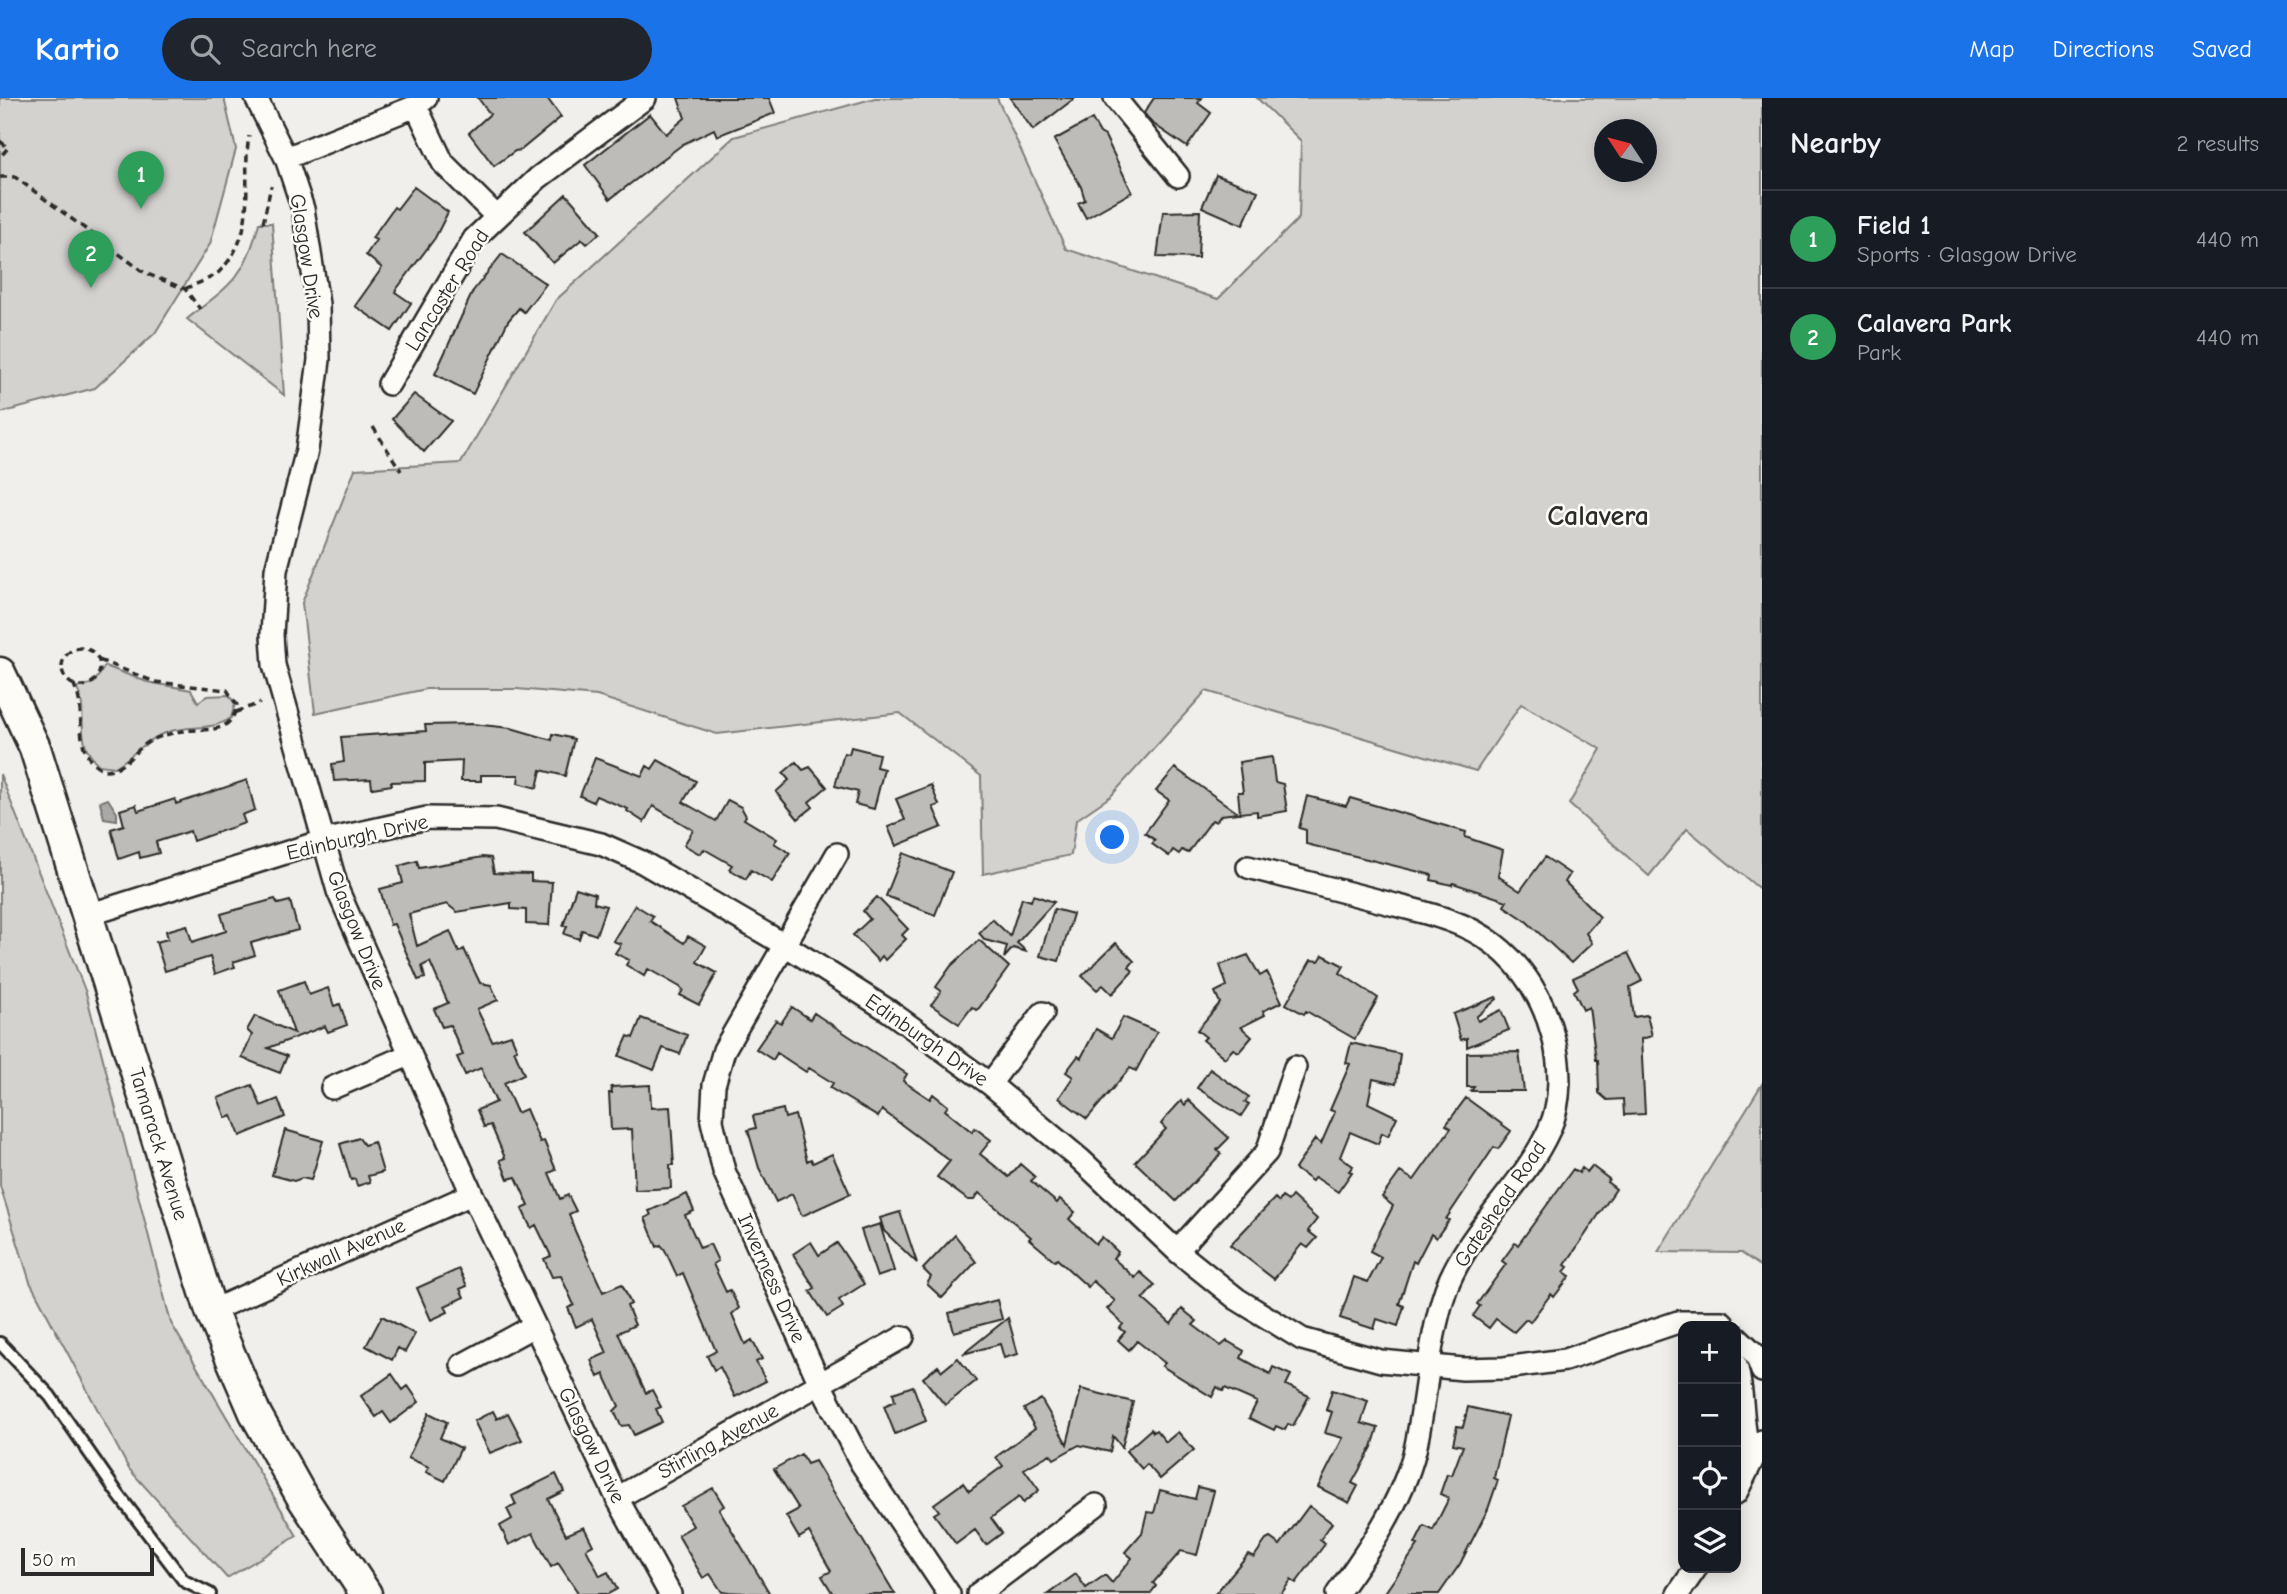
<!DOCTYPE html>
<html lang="en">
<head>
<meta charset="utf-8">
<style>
  :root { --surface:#171b24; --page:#20242c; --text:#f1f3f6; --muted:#9ea1a6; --line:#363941; --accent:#1a73e8 }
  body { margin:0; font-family:"Comic Neue",sans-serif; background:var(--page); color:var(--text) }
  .controls { position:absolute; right:21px; bottom:21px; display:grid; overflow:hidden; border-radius:14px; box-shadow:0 4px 18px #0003 }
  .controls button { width:63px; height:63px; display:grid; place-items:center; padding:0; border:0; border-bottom:2px solid var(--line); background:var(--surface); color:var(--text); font:35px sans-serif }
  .compass { position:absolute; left:1594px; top:21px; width:63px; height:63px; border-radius:50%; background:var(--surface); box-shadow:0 4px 18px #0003; rotate:306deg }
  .scale { position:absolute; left:21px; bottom:18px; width:133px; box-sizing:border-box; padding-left:7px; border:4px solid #2b2b2b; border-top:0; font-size:19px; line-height:24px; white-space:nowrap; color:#2b2b2b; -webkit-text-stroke:5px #fdfcf7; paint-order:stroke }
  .you { position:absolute; left:1113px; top:740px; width:24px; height:24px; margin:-18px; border:5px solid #fff; border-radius:50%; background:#1a73e8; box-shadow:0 0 0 10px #1a73e833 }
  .badge { display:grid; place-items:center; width:46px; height:46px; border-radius:50%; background:var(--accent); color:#fff; font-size:23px; font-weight:700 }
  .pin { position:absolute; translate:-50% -58px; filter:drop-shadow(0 2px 4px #0008) }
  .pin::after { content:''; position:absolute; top:37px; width:24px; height:21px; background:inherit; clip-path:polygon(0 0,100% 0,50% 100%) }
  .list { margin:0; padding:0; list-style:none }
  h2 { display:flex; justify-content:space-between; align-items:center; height:91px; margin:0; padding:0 28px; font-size:30px }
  h2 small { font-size:23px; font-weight:400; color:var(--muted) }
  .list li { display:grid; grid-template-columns:46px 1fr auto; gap:21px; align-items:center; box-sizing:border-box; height:98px; padding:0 28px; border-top:2px solid var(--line) }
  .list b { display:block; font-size:26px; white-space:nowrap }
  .list p { margin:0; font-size:23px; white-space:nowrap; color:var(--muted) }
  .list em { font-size:23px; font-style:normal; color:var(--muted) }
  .icon { flex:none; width:38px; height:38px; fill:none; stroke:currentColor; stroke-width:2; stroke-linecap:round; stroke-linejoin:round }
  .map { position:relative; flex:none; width:1762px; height:1496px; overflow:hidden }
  header { display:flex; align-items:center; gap:42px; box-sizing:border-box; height:98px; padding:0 35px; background:var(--accent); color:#fff }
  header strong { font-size:33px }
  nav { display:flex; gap:38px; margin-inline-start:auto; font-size:24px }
  .search { width:490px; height:63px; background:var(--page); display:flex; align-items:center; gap:18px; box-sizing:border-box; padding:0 24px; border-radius:38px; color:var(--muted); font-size:26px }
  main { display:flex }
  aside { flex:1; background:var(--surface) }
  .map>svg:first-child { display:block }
  .green { fill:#d3d2cf; stroke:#7f7e7d; stroke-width:2; fill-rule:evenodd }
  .water { fill:#aaa9a7; stroke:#777775; stroke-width:2 }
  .building { fill:#bdbcb8; stroke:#2b2b2b; stroke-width:2 }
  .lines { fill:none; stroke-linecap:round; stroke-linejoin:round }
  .lane-casing { stroke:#2b2b2b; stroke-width:16 }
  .street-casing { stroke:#2b2b2b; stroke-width:26 }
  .secondary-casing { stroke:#2b2b2b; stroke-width:35 }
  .path { stroke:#2b2b2b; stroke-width:3.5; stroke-dasharray:7 5; stroke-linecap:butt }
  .lane { stroke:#fdfcf7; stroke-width:10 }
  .street { stroke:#fdfcf7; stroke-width:21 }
  .secondary { stroke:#fdfcf7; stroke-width:30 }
  .labels { text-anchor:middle; stroke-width:5; stroke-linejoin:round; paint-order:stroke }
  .street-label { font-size:21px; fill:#2b2b2b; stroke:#fdfcf7 }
  .district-label { font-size:28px; font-weight:bold; fill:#2b2b2b; stroke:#fdfcf7 }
</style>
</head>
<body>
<header>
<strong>Kartio</strong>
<div class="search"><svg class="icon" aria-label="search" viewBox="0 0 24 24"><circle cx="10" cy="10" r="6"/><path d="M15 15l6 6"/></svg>Search here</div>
<nav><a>Map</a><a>Directions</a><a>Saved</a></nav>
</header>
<main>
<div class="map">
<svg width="1762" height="1496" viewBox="0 0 1762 1496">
  <rect width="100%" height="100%" fill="#f0efeb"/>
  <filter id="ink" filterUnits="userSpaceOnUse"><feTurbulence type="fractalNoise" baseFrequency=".0143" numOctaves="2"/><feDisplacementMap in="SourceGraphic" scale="14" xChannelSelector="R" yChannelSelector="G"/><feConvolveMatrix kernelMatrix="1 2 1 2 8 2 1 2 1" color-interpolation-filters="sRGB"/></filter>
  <g filter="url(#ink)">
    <path class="green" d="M0,0H224L236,51L210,146L155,235L95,290L0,315Z
      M875,0H997L1066,151L1218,201L1299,120L1301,43L1257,0H1762V793L1687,731L1649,778L1569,706L1601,651L1521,606L1476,673L1206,593L1111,698L1076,722L1071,757L983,776L981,678L900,615L717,636L597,598L517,591H426L315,615L302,505L355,371L461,365L556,202L734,39ZM1604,32H1646V74H1604Z
      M259,125H272L284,297L187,221C230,187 245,180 259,125Z
      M105,568L147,584L191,592L198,604L207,598L229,597L235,606L231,620C212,633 192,627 171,633C148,639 135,657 115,669L99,667C71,642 91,612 76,590L94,585Z
      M0,676L86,895L171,1225L297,1438L227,1480L129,1371L30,1184L0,1088Z
      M1762,986V1169L1741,1155L1658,1154Z"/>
    <path class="water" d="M108,701L117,715V722L104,720L100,704Z"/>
    <path class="building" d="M478,0H547L561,19L521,52L515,53L494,68L469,35L490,16Z
      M678,0H769L775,15L717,38L714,31L683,46L610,101L585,67L650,16L666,36L685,20Z
      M1010,0H1075L1033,32Z
      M1154,0H1202L1198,5L1211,15L1187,49L1152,25L1144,15Z
      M1092,21L1100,35L1105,38L1132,94L1086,120L1078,105L1085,102L1081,89L1054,42Z
      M1216,77L1258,93L1243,127L1202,109Z
      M414,89L448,114L435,140L396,192L395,194L411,205L392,233L355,208L382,170L366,157L376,142L372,140L394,109L397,111Z
      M566,96L600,135L587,146L582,141L553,165L525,134Z
      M1200,113L1198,160L1157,159L1163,114Z
      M502,156L546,186L524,214L519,210L508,223L473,296L435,276L473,193Z
      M414,296L451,323L424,354L392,321Z
      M472,626L511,630L552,642L553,636L574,641L565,678L541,672L537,690L518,685L519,677H481V683H461L462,663L425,665V683L391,684L392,687L372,690L371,681L334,683L332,666L344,664L341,639L426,633L425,627Z
      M851,649L879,656L876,669L884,671L874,711L855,706L858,694L835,688L844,655L849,656Z
      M1272,659L1275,684L1283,686L1287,713L1257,718V713L1240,715L1238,694H1243L1239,664Z
      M595,660L642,678L647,668L652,671L658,662L696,683L683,704L716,723L728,702L741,709L746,718L744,721L777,741L774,745L790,755L772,784L751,772L746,781L729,771L732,767L704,751L700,756L684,747L693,732L653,708L644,724L627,713L628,711L596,698L593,704L580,698Z
      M796,664L803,672L810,669L827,689L809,704L813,709L798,721L776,694L789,682L783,675Z
      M1175,670L1238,715L1221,717L1216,724L1212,722L1188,755L1182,752L1179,756L1173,752L1169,758L1152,746L1155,742L1145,735L1169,702L1156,693Z
      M247,682L255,712L242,717L245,725L193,743L190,733L156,744L159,755L140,760L139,754L119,761L111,731L124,727L120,712L136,707L138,713L175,701L176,706Z
      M931,687L939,707L933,709L942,729L896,748L888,729L905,722L896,701Z
      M1307,698L1346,708L1350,700L1466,734L1465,739L1503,752L1498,778L1520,793L1545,759L1570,776L1565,784L1600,819L1586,835L1592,845L1571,865L1525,822L1504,808L1507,803L1453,785L1452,787L1431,782L1432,777L1306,746V732L1299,730Z
      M903,755L952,774L935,817L886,798Z
      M483,759L491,760L494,775L531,776V783L552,784L549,827L526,826V812L511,811V805L457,814L447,806L409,816L417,848L450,833L459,854L464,851L480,885L491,887L498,902L477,911L492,943L511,937L517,951L514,952L524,976L504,985L517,1015L526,1011L540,1044L544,1043L556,1072L549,1075L560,1101L568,1097L576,1113L569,1116L575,1133L603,1194L622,1186L631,1206L627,1208L635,1227L618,1235L646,1295L652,1292L661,1309L656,1311L662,1324L634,1337L629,1327L621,1328L614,1313L619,1308L604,1276L598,1279L591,1262L607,1255L592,1221L576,1229L568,1210L574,1207L561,1178L552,1179L544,1161L551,1158L536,1127L531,1130L522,1111L529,1108L516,1079L508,1081L500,1062L505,1060L491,1027L484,1029L477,1012L496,1004L481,970L465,977L457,959L463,957L450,927L442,929L434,911L448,905L430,864L422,868L425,880L418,882L394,826L390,827L380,791L403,785L399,768L417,763L419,770Z
      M576,790L595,796L594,805L606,808L596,837L582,832L579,841L564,836L567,828H563Z
      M1033,797L1054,804L1017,845L1027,854L1013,850L1004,860L1007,848L985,842L979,835L992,821L1010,838L1022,800L1031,803Z
      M877,799L908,831L902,837L906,841L885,862L882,858L878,863L853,837L870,821L863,813Z
      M275,801L278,806L290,803L298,832L251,845L255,857L233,864L235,869L215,876L210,859L165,873L156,844L168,841L166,833L187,827L192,844L226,833L221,816Z
      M635,807L653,818L650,823L684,845L688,838L706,848L697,864L717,875L699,907L680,897L683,892L680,889L648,871L644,878L626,867L629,862L615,855L621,846L613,843Z
      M1054,811L1073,816L1059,863L1040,858Z
      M979,842L1009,869L979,910L976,912L972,909L959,926L931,907L941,893L936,889L951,868Z
      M1116,845L1134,863L1129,869L1133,873L1112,896L1103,887L1097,892L1082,878Z
      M1628,855L1642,883L1630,889L1634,919L1647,917L1652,938L1641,941L1645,1016L1624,1017L1623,1001L1607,1002L1599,995L1598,962H1596L1589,909L1583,912L1574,893L1578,890L1573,880Z
      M1248,857L1260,878L1267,874L1282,904L1263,913L1265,917L1241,929L1252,939L1239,954L1233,951L1225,960L1203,942L1206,939L1197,932L1220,905L1215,894L1227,888L1220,867Z
      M1323,857L1344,868L1340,875L1378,900L1355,941L1306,913L1304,916L1286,906L1311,862L1319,863Z
      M304,883L309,897L328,890L334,908L340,906L347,927L328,934L325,928L268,950L287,958L280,975L242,960L252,937L247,932L255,918L294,935L279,892Z
      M1496,899L1497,901L1476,919L1478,923L1501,912L1509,932L1467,949V940L1461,942L1453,916Z
      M792,909L810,921L814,915L820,919L907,976L903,983L930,1001L933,996L948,1008L945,1012L972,1034L975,1030L991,1042L980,1056L1009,1079L1020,1066L1035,1079L1031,1083L1057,1105L1060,1101L1075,1114L1069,1121L1096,1146L1102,1139L1118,1154L1113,1160L1135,1180L1140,1174L1155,1187L1143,1201L1171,1226L1182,1211L1197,1223L1193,1227L1221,1248L1227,1243L1244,1253L1241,1260L1270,1276L1273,1269L1291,1277L1286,1287L1309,1298L1293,1328L1288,1326L1285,1332L1276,1328L1274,1332L1249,1320L1257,1304L1225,1290L1223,1293L1217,1289L1212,1299L1162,1268L1165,1265L1137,1243L1129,1252L1118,1242L1125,1234L1120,1230L1123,1226L1107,1211L1115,1203L1093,1183L1088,1189L1057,1161L1055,1163L1029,1141L1031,1139L979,1095L974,1102H968L937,1079L950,1063L882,1012L878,1019L830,990L833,985L809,970L806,974L777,955L773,962L756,951L776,922L781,925Z
      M1123,919L1157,934L1136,973L1130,970L1087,1021L1059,1000L1073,979L1066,974L1078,958L1081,960L1096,931L1112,940Z
      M641,920L687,937L680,956L663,950L654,972L619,958L628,938L633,940Z
      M1351,945L1400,956L1396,986L1373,981L1368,1005L1397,1019L1388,1038L1382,1035L1378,1046L1350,1034L1340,1059L1353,1068L1349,1073L1352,1074L1338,1094L1315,1079L1312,1083L1295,1071L1315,1041L1321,1046L1335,1014L1330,1012L1350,966L1346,965Z
      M1519,954L1524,993H1471L1474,989H1467V955Z
      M1210,971L1249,999L1245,1004L1249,1006L1241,1018L1197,990Z
      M252,987L261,1008L278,1001L285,1019L240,1038L232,1018L226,1020L218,1000Z
      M650,987L651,1010L670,1009L674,1067H670L671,1090L635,1092L632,1031L611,1032L609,995H612L611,989Z
      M1466,1000L1511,1033L1498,1051L1494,1049L1446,1121L1449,1122L1436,1140L1431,1136L1416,1165L1413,1163L1399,1206L1404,1208L1398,1228L1377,1221L1374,1231L1340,1220L1354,1179L1368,1184L1381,1159L1370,1153L1393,1108L1382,1099L1400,1074L1414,1082L1451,1030L1446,1027Z
      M1188,1002L1229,1040L1217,1052L1221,1056L1176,1103L1135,1064L1166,1031L1161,1026L1169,1016L1181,1003L1185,1007Z
      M783,1011L785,1020L795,1017L807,1063L811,1061L813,1065L832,1056L850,1096L802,1118L792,1096L776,1104L759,1070L748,1032L756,1030L753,1018Z
      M285,1032L323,1043L311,1082L302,1080L294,1083L272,1077Z
      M359,1040L364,1047L374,1044L383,1074L368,1078L370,1084L357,1088L355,1081L351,1082L340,1046Z
      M1592,1068L1609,1081L1607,1084L1616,1091L1565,1167L1568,1169L1564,1174L1570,1178L1554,1199L1551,1196L1530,1224L1526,1221L1514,1234L1496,1221L1489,1230L1473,1218L1480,1208L1477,1206L1506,1166L1502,1163L1515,1145L1518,1147L1573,1071L1579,1075L1582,1070L1587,1074Z
      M687,1096L694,1113L685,1117L700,1150L710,1146L718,1163L713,1166L726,1194L730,1192L739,1210L732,1216L745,1246L752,1242L762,1261L756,1264L766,1283L735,1299L720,1269L714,1272L707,1258L716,1253L683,1175L677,1178L665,1152L661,1147L657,1149L645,1120L651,1117L649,1113Z
      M1292,1098L1317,1121L1308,1133L1317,1140L1308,1150L1302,1146L1274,1181L1230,1147L1275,1100L1279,1104L1282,1099L1288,1103Z
      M900,1114L917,1165L884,1133L880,1120Z
      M880,1126L894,1173L877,1179L861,1132Z
      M955,1137L976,1164L942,1200L927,1186L931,1179L923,1171Z
      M811,1144L819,1157L837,1145L864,1186L839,1202L843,1209L827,1219L810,1193L815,1190L793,1156Z
      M459,1171L467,1188L460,1191L464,1199L445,1208L448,1214L431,1222L417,1190Z
      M997,1202L1002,1221L954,1234L949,1215Z
      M382,1218L415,1236L405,1254L398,1250L392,1262L366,1248Z
      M1008,1220L1018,1256L1004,1260L1000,1246L963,1256Z
      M958,1260L976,1283L945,1307L923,1280L938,1268L942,1273Z
      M392,1276L403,1292L408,1288L419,1304L391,1325L383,1314L376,1319L361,1298Z
      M913,1288L926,1323L895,1336L884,1308L895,1303L893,1295Z
      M1081,1291L1133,1304L1122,1349L1113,1338L1110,1354L1079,1347L1054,1361L1050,1356L1024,1371L1039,1392L1023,1405L1019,1399L991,1420L1002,1435L986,1447L975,1432L956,1446L934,1416L939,1413L934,1406L963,1385L969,1393L1003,1368L996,1359L1035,1330L1024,1311L1041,1301L1067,1346Z
      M1332,1292L1368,1303L1361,1325L1378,1330L1372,1349L1352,1385L1358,1388L1349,1405L1318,1389L1343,1340L1325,1335L1332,1314L1326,1312Z
      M1468,1309L1508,1318L1494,1380L1498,1382L1488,1411L1460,1466L1439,1496H1384L1418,1447L1415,1446L1424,1428L1433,1432L1449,1400L1440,1396L1447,1376L1452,1377L1463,1348L1453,1346L1457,1328L1463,1329Z
      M493,1313L497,1321L508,1315L522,1342L490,1355L474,1323Z
      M429,1315L447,1324L440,1340L461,1350L445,1383L426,1374L429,1369L408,1360Z
      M1151,1331L1153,1334L1156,1332L1166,1344L1178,1334L1194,1352L1160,1381L1147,1366L1142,1371L1126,1353Z
      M801,1356L807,1366L815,1363L895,1496H833L822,1478L831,1473L809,1434L799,1440L786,1418L799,1411L774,1371Z
      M556,1376L564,1393L548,1401L566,1437L584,1429L593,1447L586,1451L600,1478L608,1474L617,1491L608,1496H579L558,1465L551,1469L533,1435L509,1447L500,1428L512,1421L507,1411L516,1407L512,1398Z
      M1198,1389L1214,1393L1197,1457L1181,1453L1153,1485L1156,1488L1150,1496H1048L1076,1476L1086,1490L1105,1477L1112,1485L1132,1460L1125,1454L1142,1435L1147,1414L1154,1415L1160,1392L1195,1401Z
      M713,1390L724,1408L719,1411L770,1496L722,1494L710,1476L703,1480L678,1437L693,1428L681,1408Z
      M1309,1408L1332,1425L1320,1442L1325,1446L1296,1485L1291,1482L1281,1496H1215L1248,1456L1254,1459L1266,1442L1270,1440L1280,1447Z"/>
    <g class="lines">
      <defs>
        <path id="lane" d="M0,1245L50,1298L118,1396L184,1483L210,1496"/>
        <path id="street" d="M256,0L286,60L303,111L318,206L319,262L307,352L276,472L272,537L274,567L338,793L472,1096L617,1400L670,1496
          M1115,0L1178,78
          M416,8L443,65L496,118
          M286,60L416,8L426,0
          M389,286L474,141L538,80L645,0
          M837,756L724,952L714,987L712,1023L724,1073L820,1286L861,1365L949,1496
          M1248,769C1291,780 1333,791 1376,802C1416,813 1461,820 1494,846C1524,869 1544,903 1553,938C1561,967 1562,1004 1549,1032C1523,1089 1468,1132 1446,1191C1428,1242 1427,1299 1415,1352C1402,1404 1368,1453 1337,1496
          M88,817L323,743L427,720L496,721L601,746L642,764L785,847L889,913L990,986L1081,1062L1177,1153L1237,1201L1302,1241L1381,1263L1463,1271L1504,1270L1565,1262L1678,1224H1722
          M990,986L1043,915
          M332,990L409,957
          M1177,1153L1267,1054L1295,969
          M211,1213L472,1096
          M1736,1238L1756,1257L1762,1273
          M462,1267L534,1228
          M1736,1267C1745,1297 1740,1331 1752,1360
          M1736,1395L1762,1343
          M617,1400L903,1239
          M978,1496L1096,1407
          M1678,1496L1696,1470"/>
        <path id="secondary" d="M0,575L35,650L211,1213L255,1315L302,1399L366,1496"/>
      </defs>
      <use href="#lane" class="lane-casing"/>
      <use href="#street" class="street-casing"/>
      <use href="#secondary" class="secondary-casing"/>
      <path class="path" d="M0,43L8,50L0,59
        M0,79H15L145,175L185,191L200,211
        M263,125L271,88
        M185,191C195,186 211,181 219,174C260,133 241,86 249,38
        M373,329L401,373
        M62 569a19 19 0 1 1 38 0a19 19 0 1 1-38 0Z
        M74,586C75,591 78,596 79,602C83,626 75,662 106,672C125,671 132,655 147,645C154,640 165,637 173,635C200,627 230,642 237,607L227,592L155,584L99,562
        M236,614L260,605"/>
      <use href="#lane" class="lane"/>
      <use href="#street" class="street"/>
      <use href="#secondary" class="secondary"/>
    </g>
  </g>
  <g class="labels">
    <g class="street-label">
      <text transform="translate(307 158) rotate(81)" y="7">Glasgow Drive</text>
      <text transform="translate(447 192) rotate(-58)" y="7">Lancaster Road</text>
      <text transform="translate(357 739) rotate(-13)" y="7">Edinburgh Drive</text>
      <text transform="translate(357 832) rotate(68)" y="7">Glasgow Drive</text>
      <text transform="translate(927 942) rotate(35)" y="7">Edinburgh Drive</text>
      <text transform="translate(159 1046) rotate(73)" y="7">Tamarack Avenue</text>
      <text transform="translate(1500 1106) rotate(-56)" y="7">Gateshead Road</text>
      <text transform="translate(341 1154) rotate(-24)" y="7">Kirkwall Avenue</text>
      <text transform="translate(772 1180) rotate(66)" y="7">Inverness Drive</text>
      <text transform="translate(718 1343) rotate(-29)" y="7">Stirling Avenue</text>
      <text transform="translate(592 1347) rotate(64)" y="7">Glasgow Drive</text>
    </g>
    <g class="district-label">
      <text x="1598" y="427">Calavera</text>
    </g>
  </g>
</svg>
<div class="controls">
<button>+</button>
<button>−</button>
<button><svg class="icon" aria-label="locate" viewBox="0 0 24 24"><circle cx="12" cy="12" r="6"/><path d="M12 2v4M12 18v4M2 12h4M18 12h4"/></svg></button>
<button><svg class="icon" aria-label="layers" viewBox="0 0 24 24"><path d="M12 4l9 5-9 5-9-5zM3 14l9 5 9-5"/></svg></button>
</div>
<svg class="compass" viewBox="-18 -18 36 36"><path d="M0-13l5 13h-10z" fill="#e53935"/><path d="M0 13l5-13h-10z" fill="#9ea1a6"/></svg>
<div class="scale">50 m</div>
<div class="you"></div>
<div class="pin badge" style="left:141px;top:111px;background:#2e9e5b">1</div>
<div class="pin badge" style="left:91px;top:190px;background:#2e9e5b">2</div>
</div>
<aside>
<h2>Nearby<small>2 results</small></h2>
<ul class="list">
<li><span class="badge" style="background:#2e9e5b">1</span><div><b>Field 1</b><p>Sports · Glasgow Drive</p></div><em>440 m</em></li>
<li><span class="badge" style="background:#2e9e5b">2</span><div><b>Calavera Park</b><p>Park</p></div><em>440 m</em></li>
</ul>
</aside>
</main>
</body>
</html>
